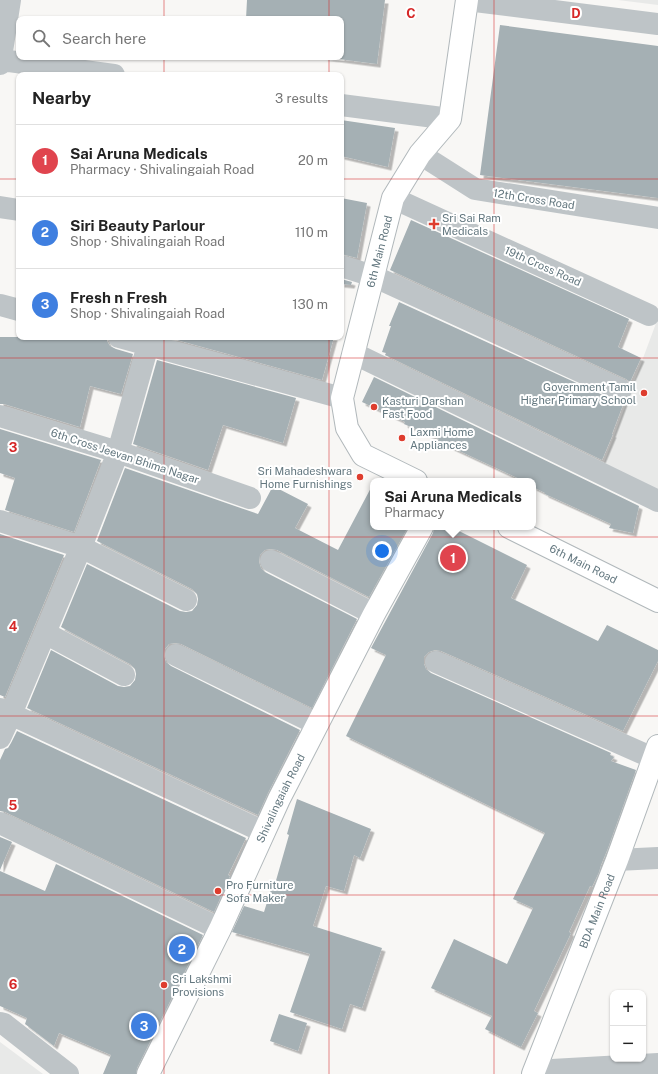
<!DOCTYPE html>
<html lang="en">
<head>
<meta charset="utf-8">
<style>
  :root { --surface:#fff; --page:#f6f6f6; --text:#222; --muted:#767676; --line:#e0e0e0; --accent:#b45309 }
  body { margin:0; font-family:"Public Sans",sans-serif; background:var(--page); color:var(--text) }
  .controls { position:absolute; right:12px; bottom:12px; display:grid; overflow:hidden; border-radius:8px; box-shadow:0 1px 3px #0004 }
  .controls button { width:36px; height:36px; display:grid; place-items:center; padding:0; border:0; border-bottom:1px solid var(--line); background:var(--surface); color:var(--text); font:20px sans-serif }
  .you { position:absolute; left:382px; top:551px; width:14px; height:14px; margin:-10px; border:3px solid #fff; border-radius:50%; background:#1a73e8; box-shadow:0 0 0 6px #1a73e833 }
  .badge { display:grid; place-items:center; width:26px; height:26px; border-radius:50%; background:var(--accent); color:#fff; font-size:13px; font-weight:700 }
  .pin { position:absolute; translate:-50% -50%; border:2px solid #fff; box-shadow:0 1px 4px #0006 }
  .popup { position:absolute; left:370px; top:478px; width:166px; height:52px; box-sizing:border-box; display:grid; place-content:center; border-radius:8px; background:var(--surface); filter:drop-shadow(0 1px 3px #0005); font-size:13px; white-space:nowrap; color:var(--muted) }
  .popup b { font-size:15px; color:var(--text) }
  .popup::after { content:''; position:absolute; left:50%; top:100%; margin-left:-8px; border:8px solid transparent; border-top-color:var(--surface) }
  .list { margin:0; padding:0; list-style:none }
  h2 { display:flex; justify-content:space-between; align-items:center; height:52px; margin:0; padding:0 16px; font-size:17px }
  h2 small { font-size:13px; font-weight:400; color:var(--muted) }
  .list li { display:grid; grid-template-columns:26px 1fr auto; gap:12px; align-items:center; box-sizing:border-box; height:72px; padding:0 16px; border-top:1px solid var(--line) }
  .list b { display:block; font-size:15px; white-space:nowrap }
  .list p { margin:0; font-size:13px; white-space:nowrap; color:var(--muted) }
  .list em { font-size:13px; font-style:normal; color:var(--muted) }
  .icon { flex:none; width:22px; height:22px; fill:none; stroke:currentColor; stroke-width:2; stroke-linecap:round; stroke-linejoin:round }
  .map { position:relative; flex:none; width:658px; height:1074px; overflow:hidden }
  .search { position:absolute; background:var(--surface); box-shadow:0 1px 3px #0004; left:16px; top:16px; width:328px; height:44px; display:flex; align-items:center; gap:10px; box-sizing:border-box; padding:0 14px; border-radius:8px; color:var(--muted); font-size:15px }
  .panel { position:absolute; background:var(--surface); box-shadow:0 1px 3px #0004; left:16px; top:72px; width:328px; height:268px; border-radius:8px }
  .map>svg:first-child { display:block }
  .built { fill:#e8e9e8 }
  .building { fill:#a5b0b4; filter:url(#shadow) }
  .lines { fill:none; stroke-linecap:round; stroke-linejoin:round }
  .secondary-casing { stroke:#b1b8bb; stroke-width:24 }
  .street { stroke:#bec4c7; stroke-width:22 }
  .secondary { stroke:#fff; stroke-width:22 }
  .grid { fill:none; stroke:#d62828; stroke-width:1; stroke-opacity:0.55 }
  .poi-dot { fill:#de3d2e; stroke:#fff; stroke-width:1.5 }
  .labels { text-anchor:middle; stroke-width:4; stroke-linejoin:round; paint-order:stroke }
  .street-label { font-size:11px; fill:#63777f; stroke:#fff }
  .poi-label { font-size:11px; fill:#63777f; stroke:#fff; text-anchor:start }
  .grid-label { font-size:13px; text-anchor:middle; font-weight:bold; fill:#d62828; stroke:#fff; stroke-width:4; stroke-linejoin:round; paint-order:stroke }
</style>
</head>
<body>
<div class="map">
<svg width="658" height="1074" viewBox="0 0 658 1074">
  <defs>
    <filter id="shadow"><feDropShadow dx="3.5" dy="3.5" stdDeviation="0" flood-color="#0004"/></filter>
  </defs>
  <rect width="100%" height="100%" fill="#f8f7f5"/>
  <path class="built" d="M618,0H658V5Z
    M658,318V494L602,468Z
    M0,1042L43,1074H0Z"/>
  <path class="building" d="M247,0H385L377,64L323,57H341V19H246Z
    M500,25L658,46V198L480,175Z
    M341,120L395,128L388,167L341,156Z
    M341,198L367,203L357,258L341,254Z
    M411,220L629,319L618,347L641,358L630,382L626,379L390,270Z
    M341,279L352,282L351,285L341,284Z
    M399,302L616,401L624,402L612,434H613L602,460L385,355L386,353L382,352L391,326H389Z
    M0,337H107V341L110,346L116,349L133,354L121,394L90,386L80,427L4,404H0Z
    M166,337H334L322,380Z
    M157,360L296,398L283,443L223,425L208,470L133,444Z
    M374,377L639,506L633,533L609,528L611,524L545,494V493L533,487V481H524L438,441L439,439L404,424L405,422L362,402Z
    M0,429L101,460L74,532L5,510L15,478L0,473Z
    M125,468L258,514L273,486L308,504L295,528L338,550L373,484V527H408L369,597L277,550L270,549L265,550L260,555L259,562L261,568L265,572L357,619L312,708L181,644L175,643L169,644L165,649L164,656L166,662L171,666L300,730L268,793L258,815L27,708L51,650L118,686L124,687L130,686L135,680L136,674L135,669L130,664L61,627L87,564L180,611L186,612L192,611L197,605L198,599L197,594L192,589L97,541Z
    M434,527H451L527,565L511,598L598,641L607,625L658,650V661L623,731L441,651L435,650L429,652L424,657V664L426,669L431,673L611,753L610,755L614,757L611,761L636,770L608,848L601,865L599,872L592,887L590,886L569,932L571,933L534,1011L538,1013L521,1047L485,1029L492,1016L431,988L454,939L507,964L533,908L513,899L545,833L346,736L386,655L371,648L433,533Z
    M0,534L64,555L5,697L0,695Z
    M17,731L246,838L228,875L230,876L214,912L66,841L5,812L0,811V760L5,749L8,748L11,743Z
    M297,799L371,829L360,858L354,855L344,891L326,886L313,926L382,948L362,1008L350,1004L342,1029L290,1012L310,954L232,932L244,906L264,912L273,883L275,884L289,835L287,834Z
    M0,837L12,842L0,870Z
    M56,864L203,935L137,1068L136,1074H103L111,1055L59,1033L54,1046L25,1024L27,1018L0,1006V871L45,891Z
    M279,1014L307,1023L298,1051L270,1041Z"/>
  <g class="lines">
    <defs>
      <g id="secondary">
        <path id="s1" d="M416,481L363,455L347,428L342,398L393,198L420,154L450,119L467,0"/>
        <path id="s2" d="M509,527L658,601"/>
        <path id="s3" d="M148,1074L220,929L279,799L374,614L422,527"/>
        <path id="s4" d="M533,1074L617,860L658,746"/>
      </g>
    </defs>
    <use href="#secondary" class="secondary-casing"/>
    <path class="street" d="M467,0L658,24
      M1,60L114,75
      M0,64L10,0
      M341,105L450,119
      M420,154L475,189L658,218
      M393,198L649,315
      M0,207L19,210
      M341,266L373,276L621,390
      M0,305L19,310
      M119,337L342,398
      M353,353L658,501
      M0,416L118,452L250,498
      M0,521L81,547L186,600
      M271,561L374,614
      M45,633L124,675
      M176,655L317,724
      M436,662L653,758
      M0,709L264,832
      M0,738L11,714L81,547L118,452L148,345
      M0,823L220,929
      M617,860L658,858
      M0,1023L4,1024L68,1074
      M534,1071L658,1064"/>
    <use href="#secondary" class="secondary"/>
  </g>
  <path class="grid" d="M164,0V19M329,0V19M494,0V1074M164,57V75M329,57V75M0,179H19M341,179H658M164,337V1074M329,337V1074M0,358H658M0,537H658M0,716H658M0,895H658"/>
  <g class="poi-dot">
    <path d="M432 218h4v4h4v4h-4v4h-4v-4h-4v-4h4z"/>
    <circle cx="644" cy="393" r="4"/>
    <circle cx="374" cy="407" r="4"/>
    <circle cx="402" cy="438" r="4"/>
    <circle cx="360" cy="477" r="4"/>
    <circle cx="218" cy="891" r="4"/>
    <circle cx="164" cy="985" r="4"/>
  </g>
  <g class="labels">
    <g class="street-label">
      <text transform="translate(534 199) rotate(9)" y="4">12th Cross Road</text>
      <text dy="4" stroke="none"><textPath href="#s1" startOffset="272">6th Main Road</textPath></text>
      <text transform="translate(543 266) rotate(24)" y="4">19th Cross Road</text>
      <text transform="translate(125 456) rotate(18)" y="4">6th Cross Jeevan Bhima Nagar</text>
      <text dy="4" stroke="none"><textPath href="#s2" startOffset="83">6th Main Road</textPath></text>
      <text dy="4" stroke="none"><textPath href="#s3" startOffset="306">Shivalingaiah Road</textPath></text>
      <text dy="4" stroke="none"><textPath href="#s4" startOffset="175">BDA Main Road</textPath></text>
    </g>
    <g class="poi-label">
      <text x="442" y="222">Sri Sai Ram<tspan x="442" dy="13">Medicals</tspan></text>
      <text x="636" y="391" text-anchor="end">Government Tamil<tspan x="636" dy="13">Higher Primary School</tspan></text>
      <text x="382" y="405">Kasturi Darshan<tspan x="382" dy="13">Fast Food</tspan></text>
      <text x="410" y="436">Laxmi Home<tspan x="410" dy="13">Appliances</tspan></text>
      <text x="352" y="475" text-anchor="end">Sri Mahadeshwara<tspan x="352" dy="13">Home Furnishings</tspan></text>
      <text x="226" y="889">Pro Furniture<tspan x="226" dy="13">Sofa Maker</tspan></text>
      <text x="172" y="983">Sri Lakshmi<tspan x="172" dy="13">Provisions</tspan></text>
    </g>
  </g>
  <g class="grid-label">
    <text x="411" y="18">C</text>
    <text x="576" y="18">D</text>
    <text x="13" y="452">3</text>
    <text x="13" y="631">4</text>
    <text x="13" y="810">5</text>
    <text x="13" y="989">6</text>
  </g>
</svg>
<div class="controls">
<button>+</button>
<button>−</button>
</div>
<div class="you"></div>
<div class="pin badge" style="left:453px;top:558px;background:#e0444e">1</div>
<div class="popup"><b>Sai Aruna Medicals</b>Pharmacy</div>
<div class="pin badge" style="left:182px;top:949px;background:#3f7fe0">2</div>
<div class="pin badge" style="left:144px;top:1026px;background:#3f7fe0">3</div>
<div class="search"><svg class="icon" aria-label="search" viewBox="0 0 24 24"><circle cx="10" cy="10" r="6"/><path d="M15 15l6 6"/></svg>Search here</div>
<section class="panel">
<h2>Nearby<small>3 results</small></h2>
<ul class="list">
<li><span class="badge" style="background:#e0444e">1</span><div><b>Sai Aruna Medicals</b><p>Pharmacy · Shivalingaiah Road</p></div><em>20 m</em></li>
<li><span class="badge" style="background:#3f7fe0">2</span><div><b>Siri Beauty Parlour</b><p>Shop · Shivalingaiah Road</p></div><em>110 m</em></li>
<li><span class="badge" style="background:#3f7fe0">3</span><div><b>Fresh n Fresh</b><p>Shop · Shivalingaiah Road</p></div><em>130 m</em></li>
</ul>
</section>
</div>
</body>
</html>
